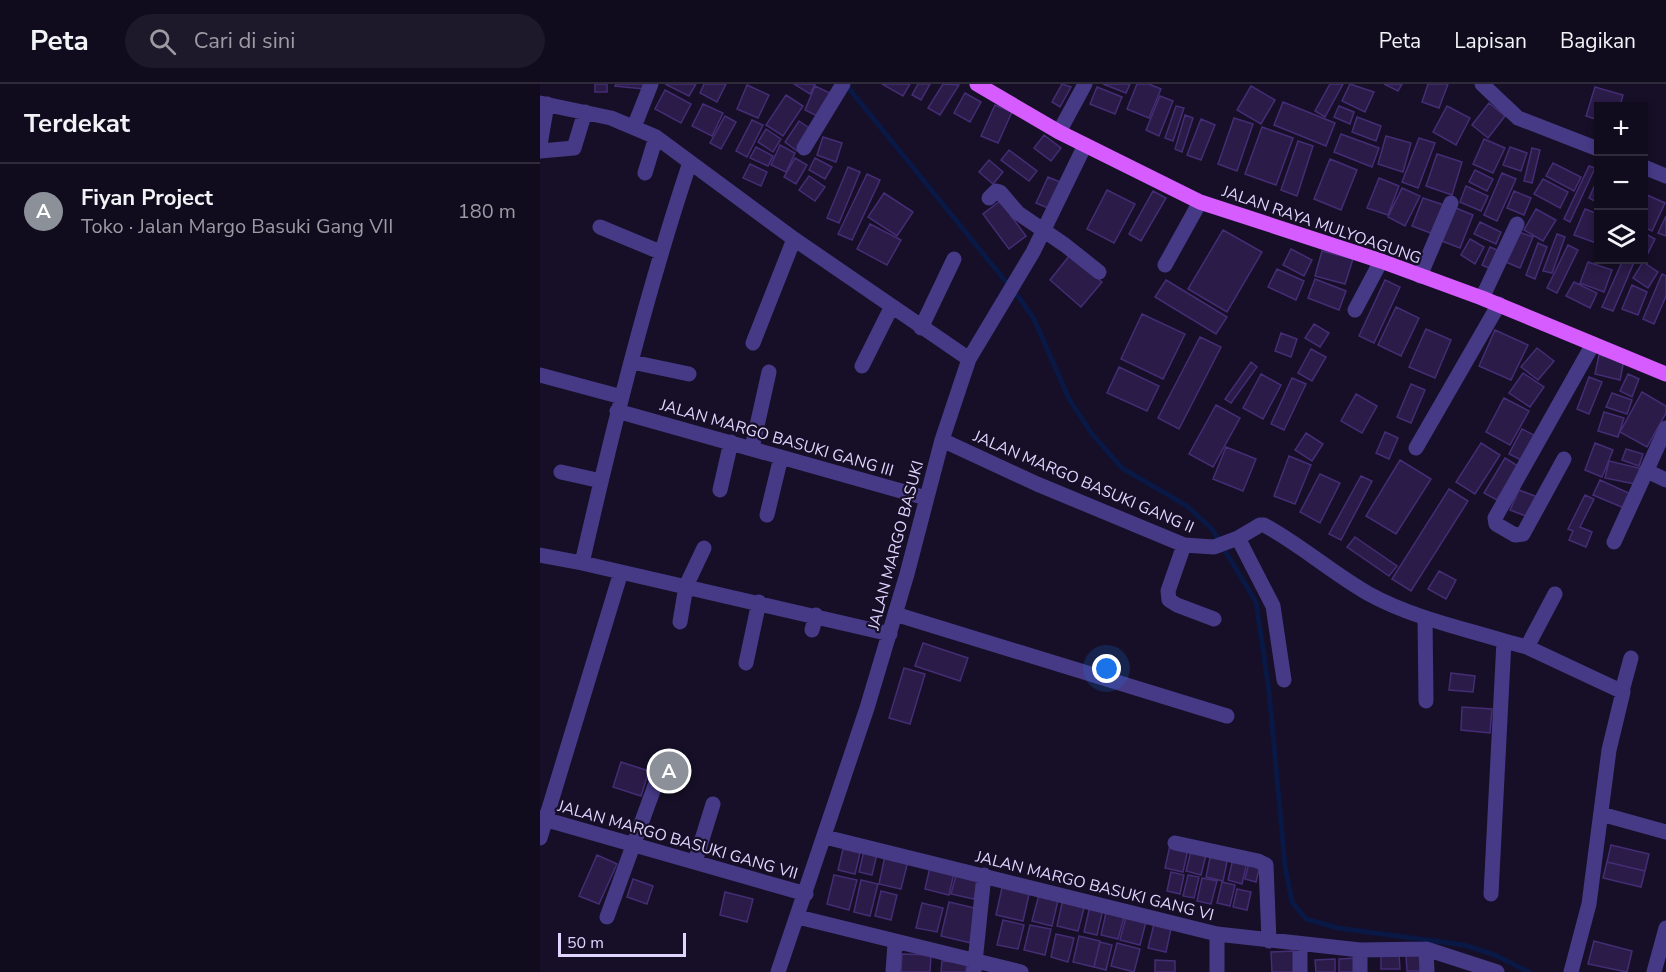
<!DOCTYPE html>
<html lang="id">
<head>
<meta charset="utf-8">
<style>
  :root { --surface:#100b1d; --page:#1e192a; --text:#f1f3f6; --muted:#9c9ba4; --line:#302b3b; --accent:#8c9099 }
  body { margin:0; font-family:"Nunito Sans",sans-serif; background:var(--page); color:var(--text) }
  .controls { position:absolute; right:18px; top:18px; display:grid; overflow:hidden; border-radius:0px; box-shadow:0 3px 9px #0003 }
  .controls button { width:54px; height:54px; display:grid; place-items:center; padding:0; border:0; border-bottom:2px solid var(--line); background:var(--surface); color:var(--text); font:30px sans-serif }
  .scale { position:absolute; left:18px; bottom:15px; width:128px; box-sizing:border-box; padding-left:6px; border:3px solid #dfd5ff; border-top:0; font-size:16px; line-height:21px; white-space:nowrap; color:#dfd5ff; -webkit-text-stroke:4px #160f27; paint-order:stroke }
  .you { position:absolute; left:567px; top:585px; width:21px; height:21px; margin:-15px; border:4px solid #fff; border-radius:50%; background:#1a73e8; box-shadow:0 0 0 9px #1a73e833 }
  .badge { display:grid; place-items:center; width:39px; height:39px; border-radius:50%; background:var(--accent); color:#fff; font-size:20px; font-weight:700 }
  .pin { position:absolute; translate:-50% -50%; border:3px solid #fff; box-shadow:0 2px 6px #0006 }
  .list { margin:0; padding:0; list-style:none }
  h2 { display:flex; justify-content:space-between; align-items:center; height:78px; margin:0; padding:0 24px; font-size:26px }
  h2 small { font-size:20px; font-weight:400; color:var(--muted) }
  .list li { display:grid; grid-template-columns:39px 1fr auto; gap:18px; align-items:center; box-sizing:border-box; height:96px; padding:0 24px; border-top:2px solid var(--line) }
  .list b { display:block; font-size:22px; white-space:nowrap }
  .list p { margin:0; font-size:20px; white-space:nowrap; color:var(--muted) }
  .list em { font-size:20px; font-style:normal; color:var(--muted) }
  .icon { flex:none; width:33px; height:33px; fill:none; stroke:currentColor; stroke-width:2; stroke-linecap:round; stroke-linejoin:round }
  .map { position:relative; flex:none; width:1126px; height:888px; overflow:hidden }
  header { display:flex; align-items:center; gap:36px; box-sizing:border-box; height:84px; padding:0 30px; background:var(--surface); border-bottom:2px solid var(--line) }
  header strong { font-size:28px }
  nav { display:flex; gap:33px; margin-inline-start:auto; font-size:21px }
  .search { width:420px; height:54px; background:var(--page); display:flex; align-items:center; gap:15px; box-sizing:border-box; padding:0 21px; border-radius:33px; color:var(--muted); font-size:22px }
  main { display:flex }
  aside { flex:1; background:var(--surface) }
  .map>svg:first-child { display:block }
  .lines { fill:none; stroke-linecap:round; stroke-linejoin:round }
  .stream { stroke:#0a1845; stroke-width:5 }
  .building { fill:#2a1b48; stroke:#442d74; stroke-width:1.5 }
  .minor { stroke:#463a86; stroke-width:15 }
  .major { stroke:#d65cff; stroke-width:15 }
  .labels { text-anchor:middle; stroke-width:4.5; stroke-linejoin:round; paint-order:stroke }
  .street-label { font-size:16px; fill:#dfd5ff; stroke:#160f27 }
</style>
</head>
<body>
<header>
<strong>Peta</strong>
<div class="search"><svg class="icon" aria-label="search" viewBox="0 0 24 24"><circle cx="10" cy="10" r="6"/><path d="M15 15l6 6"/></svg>Cari di sini</div>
<nav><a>Peta</a><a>Lapisan</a><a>Bagikan</a></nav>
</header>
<main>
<aside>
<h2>Terdekat<small></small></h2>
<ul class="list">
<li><span class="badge">A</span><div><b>Fiyan Project</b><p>Toko · Jalan Margo Basuki Gang VII</p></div><em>180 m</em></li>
</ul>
</aside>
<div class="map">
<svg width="1126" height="888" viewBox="0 0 1126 888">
  <rect width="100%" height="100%" fill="#160f27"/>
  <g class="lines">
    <path class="stream" d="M306,1L480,215L494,235L529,315L552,350L582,384L647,422L672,445L716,518L729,607L745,782L752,818L766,835L798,844L924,861L955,871L989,888"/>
  </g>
  <path class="building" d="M55,0H67V8H55Z
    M76,0H104V5L75,2Z
    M125,0H156L149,12Z
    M164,0H186L177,18L160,9Z
    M254,0H275L270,10Z
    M342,0H370L363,12Z
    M378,0H390L381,16L372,11Z
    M403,0L419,1L400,31L388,24Z
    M522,0L531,3L520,23L512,18Z
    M563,0H590L586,9Z
    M597,0H609L621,5L609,34L587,25Z
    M790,0H803L785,33L775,27Z
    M810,0L834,8L825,28L802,17Z
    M844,0H862L858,7Z
    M888,0H908L899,24L882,18Z
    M207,1L229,11L218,34L197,25Z
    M275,2L290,9L279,33L265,26Z
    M711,2L735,16L721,40L697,26Z
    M557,3L582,13L575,30L550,20Z
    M1055,3L1083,11L1080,22H1058V36L1046,32Z
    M125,6L151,20L141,39L115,25Z
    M425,9L441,18L430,38L414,29Z
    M246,11L263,22L243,52L226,41Z
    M620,12L633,17L619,52L606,46Z
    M743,18L795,39L786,62L734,41Z
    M949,19L965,32L948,54L932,41Z
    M163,20L183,29L172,52L152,42Z
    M455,21L472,28L458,59L441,52Z
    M636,22L644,24L633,57L625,54Z
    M799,22L814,28L810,40L794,33Z
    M907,22L930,34L916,61L893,48Z
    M645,31L653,34L642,68L635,65Z
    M185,32L196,38L181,65L170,59Z
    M817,33L841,42L836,57L812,48Z
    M694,34L713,40L697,87L678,80Z
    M661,35L675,41L661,76L647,71Z
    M212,36L223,41L207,73L196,67Z
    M259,37L272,46L257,67L245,58Z
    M722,43L753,54L736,101L705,90Z
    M226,45L241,55L233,68L218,58Z
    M801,50L839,64L832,83L794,68Z
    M504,51L521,64L511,77L494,64Z
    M846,52L871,59L863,88L838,80Z
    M283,53L302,59L296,78L277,71Z
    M879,54L895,59L878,104L862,98Z
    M944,55L965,64L953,89L933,80Z
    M758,57L773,62L757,112L741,106Z
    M240,61L255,69L246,88L231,81Z
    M216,63L233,72L228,82L210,74Z
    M970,63L987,69L981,87L963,81Z
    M992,64L1000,66L992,99L984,97Z
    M469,66L497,87L489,97L461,76Z
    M897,70L922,78L912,111L886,102Z
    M255,74L267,81L256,100L244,93Z
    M275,74L292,83L285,95L269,86Z
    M790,75L817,86L801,126L774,115Z
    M449,76L463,88L453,100L439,88Z
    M1013,79L1041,93L1034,107L1006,92Z
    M210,80L227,88L221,102L203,94Z
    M1049,82L1055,84L1030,138L1024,135Z
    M308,83L320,88L299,139L287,134Z
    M935,86L953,95L947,107L929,98Z
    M962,89L976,95L957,137L944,131Z
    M327,90L340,96L312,156L298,150Z
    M269,92L285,103L275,117L259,106Z
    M508,93L520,98L508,124L496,119Z
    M839,94L859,102L848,131L827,124Z
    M1058,94V119L1049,114Z
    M1003,95L1028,108L1020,124L994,110Z
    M926,102L948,112L941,127L920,118Z
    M862,104L880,112L865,142L848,133Z
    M567,106L595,120L574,159L547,145Z
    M613,107L626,114L601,157L589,150Z
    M974,107L991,114L984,131L967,124Z
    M344,109L373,128L357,152L328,133Z
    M1107,111L1125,119L1112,147L1104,143V118Z
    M883,114L904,121L893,150L872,142Z
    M460,117L486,152L469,165L443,130Z
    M916,124L933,131L920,164L902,157Z
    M996,125L1016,136L1003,157L984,146Z
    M1045,125L1058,130L1056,159L1034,151Z
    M1126,132V152L1118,149Z
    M940,138L961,148L956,160L934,150Z
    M330,140L361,156L347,181L317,165Z
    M683,146L722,168L687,228L648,205Z
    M979,148L993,153L980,184L966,178Z
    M1104,149L1115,155L1105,175L1104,174Z
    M1017,150L1025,153L1012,189L1003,187Z
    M930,155L944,163L935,180L921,171Z
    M998,159L1007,163L995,195L986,191Z
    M1028,161L1038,166L1017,209L1007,204Z
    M950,163L959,167L951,185L942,181Z
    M751,165L772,176L764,192L743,181Z
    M782,167L813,175L805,200L775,192Z
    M530,171L562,198L541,223L510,196Z
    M1083,176H1095L1073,227L1062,223Z
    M1048,178L1072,186L1064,208L1040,199Z
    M1103,178L1118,188L1108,204L1093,194Z
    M737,185L764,197L756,216L728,203Z
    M1122,190L1126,192V212L1114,240L1103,235Z
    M775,195L806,207L799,226L768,214Z
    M626,196L687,233L676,250L615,213Z
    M845,196L860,203L834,259L819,252Z
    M1034,198L1057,209L1050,224L1026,212Z
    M1092,201L1107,208L1098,231L1082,225Z
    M856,223L879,234L861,272L838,261Z
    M602,230L645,250L623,295L581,275Z
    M774,240L789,249L780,263L765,254Z
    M886,245L911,256L895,294L869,283Z
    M955,246L988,261L971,296L939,282Z
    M741,249L757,255L751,273L735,267Z
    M660,253L681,263L639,345L618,334Z
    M997,264L1014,277L998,296L981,283Z
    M771,265L786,273L772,297L758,289Z
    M1059,271L1084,276L1080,296L1055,290Z
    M711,278L717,283L691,319L685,315Z
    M579,283L619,302L607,327L567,309Z
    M983,289L1004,303L990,323L969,309Z
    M721,290L741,301L723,335L703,324Z
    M1088,290L1099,295L1092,313L1080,307Z
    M1049,293L1062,298L1049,330L1037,325Z
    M752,294L766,300L744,346L731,340Z
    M871,300L885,306L871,339L857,333Z
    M1102,308L1126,322V329L1107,363L1080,348Z
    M1072,309L1092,316L1087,330L1066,323Z
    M816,310L837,322L822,349L801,337Z
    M964,314L989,327L970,361L946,348Z
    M676,321L700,334L673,383L649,370Z
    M1064,328L1084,334L1078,353L1058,347Z
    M982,345L996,352L983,377L969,370Z
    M845,348L858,354L849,375L836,369Z
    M766,349L783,360L772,377L755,366Z
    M941,359L960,371L935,410L916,398Z
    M1055,359L1073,366L1062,393L1045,386Z
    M686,363L716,375L703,407L673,395Z
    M1086,365L1103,370L1099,382L1082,376Z
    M749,372L771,381L755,420L734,412Z
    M965,374L978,382L957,416L944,409Z
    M860,376L891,395L856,450L826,432Z
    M1069,377L1103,385L1100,401L1065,394Z
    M780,390L800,399L780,439L760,428Z
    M821,392L832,397L801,456L789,450Z
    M1060,396L1091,410L1084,424L1053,411Z
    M909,405L928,417L871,507L852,495Z
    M979,406L1000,414L991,434L970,426Z
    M1045,411L1054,415L1040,443L1052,448L1046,463L1029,456L1033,447L1028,445Z
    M815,453L857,482L849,492L807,463Z
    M899,487L916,496L906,515L888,505Z
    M383,559L428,574L420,597L375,582Z
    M364,584L385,590L370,640L349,634Z
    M911,589L935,592L933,608L909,606Z
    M922,623L952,625L950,649L921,646Z
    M81,678L109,687L101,712L73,703Z
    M630,761L648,765L643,788L625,784Z
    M1071,761L1109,770L1105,787L1067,778Z
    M303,765L320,769L315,790L298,786Z
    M324,767L337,770L332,791L319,788Z
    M651,767L666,771L661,791L646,787Z
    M671,769L688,773L683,797L666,793Z
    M57,771L77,780L59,820L39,812Z
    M345,772L368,777L361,805L339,800Z
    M693,775L707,778L702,800L688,796Z
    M1067,778L1105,787L1101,803L1063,794Z
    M709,779L720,781L716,798L705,795Z
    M390,783L414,789L409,811L385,805Z
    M417,788L439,793L434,815L411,810Z
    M631,788L644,791L640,810L627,807Z
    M294,791L317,796L309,826L287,820Z
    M648,791L659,793L654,814L643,812Z
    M662,794L677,797L671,820L657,817Z
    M93,795L113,802L107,820L87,813Z
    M321,796L338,800L330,832L314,828Z
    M682,798L695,801L690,822L677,819Z
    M463,799L490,806L483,837L456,831Z
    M697,805L711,808L707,826L693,823Z
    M341,807L357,811L351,836L335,832Z
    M500,807L519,812L512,842L492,837Z
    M185,808L213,815L207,838L180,831Z
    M523,815L545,820L538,847L517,842Z
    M409,818L439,825L431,859L401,852Z
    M382,819L403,824L397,848L376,844Z
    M550,822L563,825L557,851L544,848Z
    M567,824L585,829L578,855L561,851Z
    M587,829L607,834L600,861L580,856Z
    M463,836L484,841L478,865L457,861Z
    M615,836L632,840L626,868L608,864Z
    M490,841L511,845L505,871L484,866Z
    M516,850L534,854L528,878L511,873Z
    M539,852L560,857L554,883L533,878Z
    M1054,857L1092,867L1087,888L1048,880Z
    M560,858L572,861L566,886L554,883Z
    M577,859L600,865L594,888L571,882Z
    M754,867L755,888H732L731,868Z
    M362,870L391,871L390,888H361Z
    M859,870L860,885H841V871Z
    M866,870H883L884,887H867Z
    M817,874L818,888H799V875Z
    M795,875V888H776L775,876Z
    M615,876L635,877V888H615Z
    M402,877L427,879L426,888H401Z"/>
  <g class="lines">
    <path class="minor" d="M942,0L978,34L1058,65
      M0,19L71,34L116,53L254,155L429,275
      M94,43L111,0
      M519,48L545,0
      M0,61L7,20
      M264,64L303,0
      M0,67L34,64L45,28
      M150,78C106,210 73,344 42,479L350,550
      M1104,83L1126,92
      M105,89L116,53
      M449,114L456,107L460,108L478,129L525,161L559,188
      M60,143L120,168
      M625,181L660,118
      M880,192L911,119
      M942,214L977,140
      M815,226L841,177
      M381,244L414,175
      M213,259L254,155
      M92,278L149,290
      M322,282L351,224
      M0,291L82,313
      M77,327L386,414
      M402,356L497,400L644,461L674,463L698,454L720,441H724C761,461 792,489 829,510C871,533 918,543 964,557L951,810
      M212,364L229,288
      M876,364L959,220
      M1024,375L983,450L975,451L956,440L955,434L1053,260
      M1107,387L1126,396
      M21,388L61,397
      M180,406L191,358
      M227,431L241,373
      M698,454L733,522L744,596
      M1074,458L1126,344
      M644,461L628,507L629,516L637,521L674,535
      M0,471L42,479
      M355,530L687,632
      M885,534L886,617
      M140,538L146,502L164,464
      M272,546L276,531
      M964,557L987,563L1083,608L1069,666L1049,820L1031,888
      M987,563L1015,510
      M206,579L219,518
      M1082,607L1091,574
      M1061,730L1126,748
      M0,734L266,810
      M285,753L677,850L820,866L886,865L957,888
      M0,754L81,488
      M635,759L718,777L726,781L729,857
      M155,778L173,720
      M67,833L125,674
      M258,833L481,888
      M677,850V888
      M886,865L887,888
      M820,866V888
      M238,888L327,624L367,490L402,356L429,275L493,168L545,61
      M353,888L355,859
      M434,888L444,791
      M760,888V860
      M1114,888L1126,844"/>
    <path class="major" d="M437,0L519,48L660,118L841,177L942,214L1126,290"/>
  </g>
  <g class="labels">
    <g class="street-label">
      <text transform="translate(782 140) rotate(19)" y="6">JALAN RAYA MULYOAGUNG</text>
      <text transform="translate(237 353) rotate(16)" y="6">JALAN MARGO BASUKI GANG III</text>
      <text transform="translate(544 397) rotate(23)" y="6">JALAN MARGO BASUKI GANG II</text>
      <text transform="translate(355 461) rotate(-75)" y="6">JALAN MARGO BASUKI</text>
      <text transform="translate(138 755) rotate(16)" y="6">JALAN MARGO BASUKI GANG VII</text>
      <text transform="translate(555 801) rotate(14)" y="6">JALAN MARGO BASUKI GANG VI</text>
    </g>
  </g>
</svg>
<div class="controls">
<button>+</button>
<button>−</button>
<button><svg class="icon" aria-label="layers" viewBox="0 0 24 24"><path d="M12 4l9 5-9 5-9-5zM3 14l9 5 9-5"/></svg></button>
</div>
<div class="scale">50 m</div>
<div class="you"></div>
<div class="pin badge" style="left:129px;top:687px">A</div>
</div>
</main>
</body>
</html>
